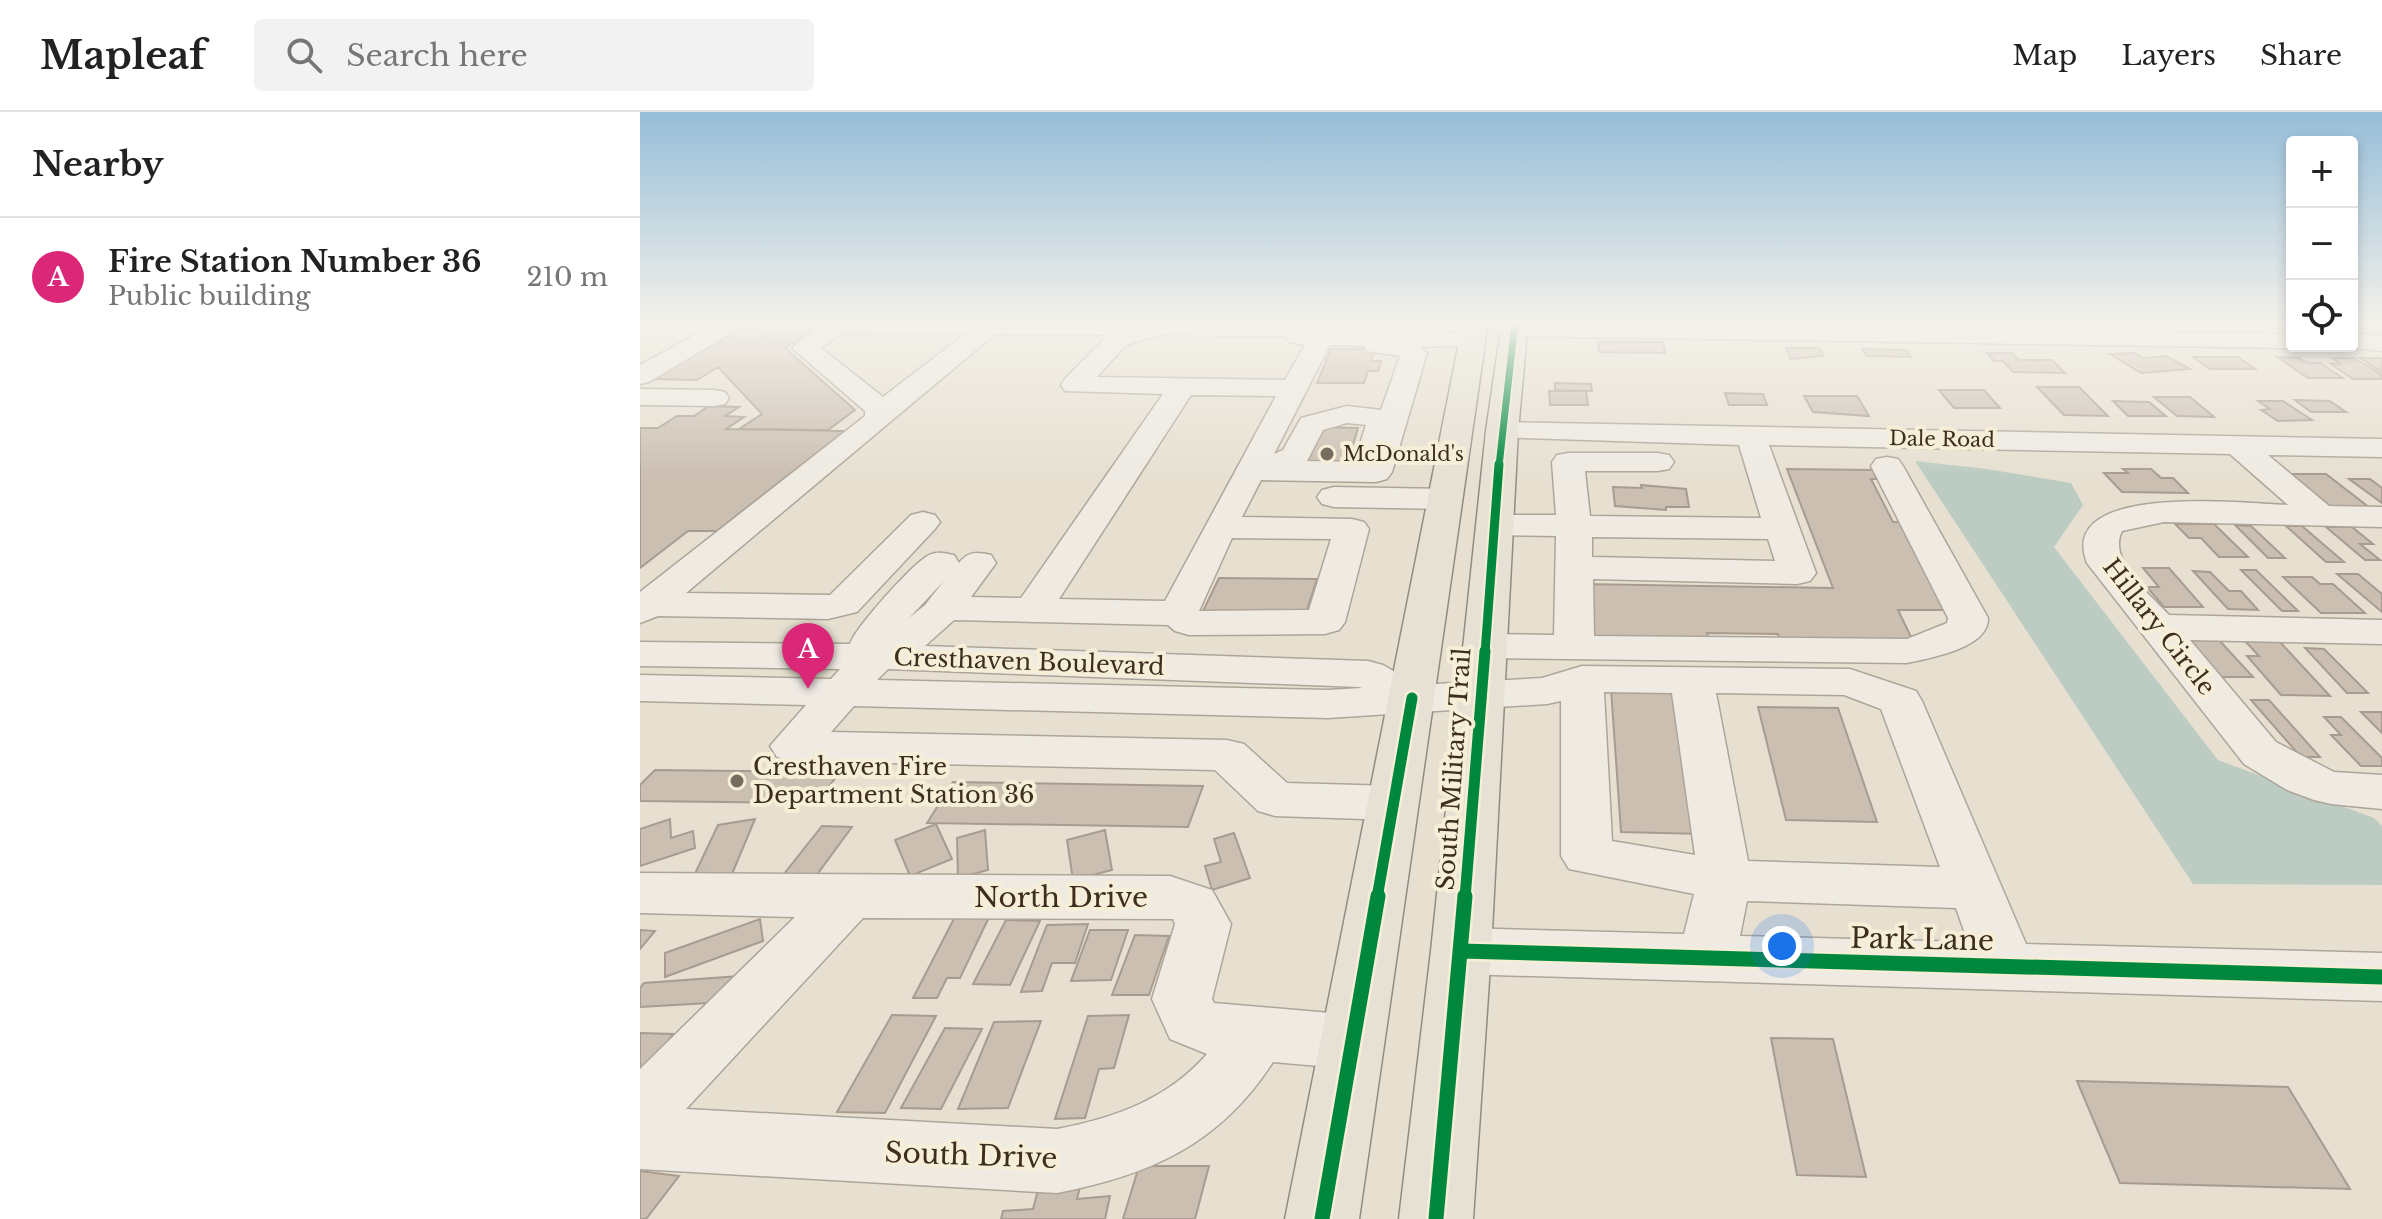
<!DOCTYPE html>
<html lang="en">
<head>
<meta charset="utf-8">
<style>
  :root { --surface:#fff; --page:#f2f2f2; --text:#222; --muted:#767676; --line:#e0e0e0; --accent:#db2777 }
  body { margin:0; font-family:"Libre Baskerville",serif; background:var(--page); color:var(--text) }
  .controls { position:absolute; right:24px; top:24px; display:grid; overflow:hidden; border-radius:8px; box-shadow:0 4px 12px #0003 }
  .controls button { width:72px; height:72px; display:grid; place-items:center; padding:0; border:0; border-bottom:2px solid var(--line); background:var(--surface); color:var(--text); font:40px sans-serif }
  .you { position:absolute; left:1142px; top:834px; width:28px; height:28px; margin:-20px; border:6px solid #fff; border-radius:50%; background:#1a73e8; box-shadow:0 0 0 12px #1a73e833 }
  .badge { display:grid; place-items:center; width:52px; height:52px; border-radius:50%; background:var(--accent); color:#fff; font-size:26px; font-weight:700 }
  .pin { position:absolute; translate:-50% -66px; filter:drop-shadow(0 2px 4px #0008) }
  .pin::after { content:''; position:absolute; top:42px; width:28px; height:24px; background:inherit; clip-path:polygon(0 0,100% 0,50% 100%) }
  .list { margin:0; padding:0; list-style:none }
  h2 { display:flex; justify-content:space-between; align-items:center; height:104px; margin:0; padding:0 32px; font-size:34px }
  h2 small { font-size:26px; font-weight:400; color:var(--muted) }
  .list li { display:grid; grid-template-columns:52px 1fr auto; gap:24px; align-items:center; box-sizing:border-box; height:120px; padding:0 32px; border-top:2px solid var(--line) }
  .list b { display:block; font-size:30px; white-space:nowrap }
  .list p { margin:0; font-size:26px; white-space:nowrap; color:var(--muted) }
  .list em { font-size:26px; font-style:normal; color:var(--muted) }
  .icon { flex:none; width:44px; height:44px; fill:none; stroke:currentColor; stroke-width:2; stroke-linecap:round; stroke-linejoin:round }
  .map { position:relative; flex:none; width:1742px; height:1107px; overflow:hidden }
  header { display:flex; align-items:center; gap:48px; box-sizing:border-box; height:112px; padding:0 40px; background:var(--surface); border-bottom:2px solid var(--line) }
  header strong { font-size:38px }
  nav { display:flex; gap:44px; margin-inline-start:auto; font-size:28px }
  .search { width:560px; height:72px; background:var(--page); display:flex; align-items:center; gap:20px; box-sizing:border-box; padding:0 28px; border-radius:8px; color:var(--muted); font-size:30px }
  main { display:flex }
  aside { flex:1; background:var(--surface) }
  .map>svg:first-child { display:block }
  .water { fill:#bcccc2 }
  .building { fill:#cbbfb2; stroke:#a89c90; stroke-width:2 }
  .lines { fill:none; stroke-linecap:round; stroke-linejoin:round }
  .minor-casing { stroke:#ada599; stroke-width:3 }
  .major-casing { stroke:#928b80; stroke-width:3 }
  .minor { fill:#efebe3; fill-rule:evenodd }
  .major { fill:#e6e1d4; fill-rule:evenodd }
  .cycleway-far3-casing { stroke:#f7eed8; stroke-width:10 }
  .cycleway-far2-casing { stroke:#f7eed8; stroke-width:13 }
  .cycleway-far1-casing { stroke:#f7eed8; stroke-width:16 }
  .cycleway-casing { stroke:#f7eed8; stroke-width:20 }
  .cycleway-far3 { stroke:#00873e; stroke-width:7 }
  .cycleway-far2 { stroke:#00873e; stroke-width:9 }
  .cycleway-far1 { stroke:#00873e; stroke-width:11 }
  .cycleway { stroke:#00873e; stroke-width:15 }
  .poi-dot { fill:#786c5e; stroke:#f7eed8; stroke-width:3 }
  .labels { text-anchor:middle; stroke-width:8; stroke-linejoin:round; paint-order:stroke }
  .far-street-label { font-size:20px; fill:#3d2e20; stroke:#f7eed8 }
  .far-poi-label { font-size:20px; fill:#3d2e20; stroke:#f7eed8; text-anchor:start }
  .street-label { font-size:24px; fill:#3d2e20; stroke:#f7eed8 }
  .poi-label { font-size:24px; fill:#3d2e20; stroke:#f7eed8; text-anchor:start }
  .near-street-label { font-size:28px; fill:#3d2e20; stroke:#f7eed8 }
</style>
</head>
<body>
<header>
<strong>Mapleaf</strong>
<div class="search"><svg class="icon" aria-label="search" viewBox="0 0 24 24"><circle cx="10" cy="10" r="6"/><path d="M15 15l6 6"/></svg>Search here</div>
<nav><a>Map</a><a>Layers</a><a>Share</a></nav>
</header>
<main>
<aside>
<h2>Nearby<small></small></h2>
<ul class="list">
<li><span class="badge">A</span><div><b>Fire Station Number 36</b><p>Public building</p></div><em>210 m</em></li>
</ul>
</aside>
<div class="map">
<svg width="1742" height="1107" viewBox="0 0 1742 1107">
  <rect width="100%" height="100%" fill="#e7e0d1"/>
  <path class="water" d="M1275,349L1347,357L1431,371L1443,393L1414,435L1578,648L1734,706L1742,714V773L1553,772Z"/>
  <path class="building" d="M123,210H187L145,236L215,298L188,318L99,317L122,302L78,255L57,268L10,267L101,216H113Z
    M1512,210H1560L1563,213L1516,214Z
    M958,230H1023L1025,241L959,240Z
    M1146,236H1179L1183,244L1151,247Z
    M691,237H735L731,249H741L738,259H728L724,271H677Z
    M1222,237L1266,238L1271,245L1227,244Z
    M1347,241H1372L1379,248H1412L1425,261L1373,260L1363,249H1354Z
    M1494,241L1503,246L1526,244L1550,257L1501,261L1470,242Z
    M1553,245H1598L1615,257H1570Z
    M1637,245L1659,246L1667,251H1680L1703,266H1668Z
    M1692,246H1714L1742,263V267H1713L1689,251L1701,252Z
    M1720,246H1742V260Z
    M915,271L951,272L952,279L915,278Z
    M1397,275H1439L1468,304L1424,303Z
    M1299,278H1344L1360,296H1314Z
    M909,279H946L948,293H910Z
    M1085,281L1123,282L1127,293H1089Z
    M1164,284H1217L1229,304L1173,300Z
    M1514,285H1550L1574,305L1537,304Z
    M1655,288L1690,289L1706,300H1671Z
    M1473,289L1509,290L1526,304H1488Z
    M1618,289H1643L1672,308L1638,309L1621,298L1630,297Z
    M69,294L99,295L85,304L104,305L86,317L205,319L77,419H48L0,456V316H18L37,304H54Z
    M674,315L718,316L707,353L659,352Z
    M1147,357L1236,358L1241,367H1231L1253,410H1263L1311,498H1258L1274,531L1140,529L1138,522L1067,521L1068,526L945,524L943,472L1193,476Z
    M1483,357H1511L1521,366H1533L1548,381L1482,380L1464,361H1488Z
    M1649,362H1686L1730,396L1691,395Z
    M1709,367H1730L1742,376V391Z
    M1001,373L1046,377L1049,395H1026V398L975,394L973,375L1002,376Z
    M1535,412H1574L1608,445H1579L1561,426H1549Z
    M1595,413L1611,414L1645,446H1628Z
    M1646,414H1662L1704,450H1686Z
    M1686,415H1712L1733,432H1720L1740,448H1725Z
    M1503,456H1529L1563,495H1524L1507,475H1519Z
    M1601,458H1616L1658,499H1642Z
    M1553,459L1570,460L1589,479H1601L1618,498L1588,497Z
    M1697,462H1718L1742,482V500Z
    M1643,465H1672L1680,472H1693L1725,501H1681Z
    M579,466L677,467L666,501L563,499Z
    M1549,527L1579,528L1613,565H1581Z
    M1605,529L1640,530L1690,584L1641,583L1607,544H1619Z
    M1665,536L1684,537L1728,581H1707Z
    M971,577L1042,579L1064,722L981,720Z
    M1611,588H1629L1680,645H1661Z
    M1118,595L1198,596L1237,710L1146,708Z
    M1721,600H1742V621Z
    M1684,605H1701L1742,646V654H1721L1691,623H1701Z
    M15,658L200,660L176,691L0,689V673Z
    M313,670L563,674L548,715L287,711Z
    M30,707L31,726L53,719L55,736L0,754V717Z
    M115,707L92,762L52,768L78,713Z
    M296,712L312,747L270,764L255,728Z
    M182,714L212,715L173,768L140,767Z
    M345,718L348,758L318,766L317,726Z
    M465,718L472,758L433,768L427,728Z
    M594,721L610,766L572,778L565,754L581,750L574,727Z
    M318,799H352L320,866H307L297,886H273Z
    M120,807L123,829L25,865V841Z
    M366,808L400,809L370,873L333,872Z
    M448,812L435,851H412L402,879L381,880L407,813Z
    M0,818L15,819L0,837Z
    M450,818H488L471,868L431,869Z
    M495,823L529,824L509,883H472Z
    M101,864L86,890L0,895V876L4,871Z
    M252,903L296,904L245,1001L197,1000Z
    M489,903L474,956L459,957L445,1006L415,1007L448,904Z
    M401,909L368,996L318,997L354,910Z
    M305,916L342,917L301,997L261,996Z
    M0,921L33,922L3,962H0Z
    M1131,926L1193,927L1226,1065L1157,1063Z
    M1437,969L1648,975L1710,1077L1480,1071Z
    M499,1054H569L555,1107H483Z
    M0,1059L39,1064L6,1107H0Z
    M442,1067L437,1087L470,1084L465,1107H361L363,1099L393,1097L400,1071Z"/>
  <g class="lines">
    <defs>
      <path id="minor" d="M79,210H109L9,270L0,272V253Z
        M185,210H689L695,212L698,218L832,221L841,223L844,228L841,233L781,235L787,241L752,360L747,367L736,370L621,368L602,405L712,407L724,410L729,417L705,510L699,518L685,522L549,523L535,519L528,513L314,508L285,534L728,549L743,553L777,573L902,566L942,554L1210,557L1276,579L1282,589L1386,832L1742,841V889L821,862L801,855L792,839L801,823L821,816L1044,822L1054,782L929,757L921,744V589L907,592L688,606L214,594L191,620L587,628L604,632L647,671L753,674L770,679L778,691L770,703L753,708L635,704L618,699L575,658L153,649L137,645L130,634L166,593L0,589V563L191,567L200,557L0,554V530L210,532C215,516 273,451 289,443C298,439 305,441 314,443L319,451C328,439 337,440 351,443L356,451L331,485L381,486L523,282L425,279L421,273L425,267L468,223L355,222L46,481L190,483L271,403L283,400L295,403L300,410L295,417L217,500L188,507L18,504L0,511V480L225,304V299L152,236ZM201,221L325,222L243,285L181,236ZM518,223L646,224L649,230L665,233L645,268L457,265L486,233ZM690,233L724,234L727,239L760,244L741,298L707,294L661,306L643,338L634,342ZM551,283L636,284L525,489L419,487ZM707,311L726,313L718,338L725,347L723,350L667,349L683,318ZM592,426L691,427L669,498L559,499ZM304,469L285,493L269,506ZM248,557L719,575L722,576L688,578L237,568ZM964,580L1032,581L1055,743L972,729ZM1076,581L1204,583L1241,597L1300,755L1108,749ZM1107,789L1316,796L1328,830L1100,824Z
        M837,210L1652,222V234H1661L1652,236L874,224L841,215Z
        M1712,222L1742,223V239L1703,235L1712,234Z
        M0,277L75,278L85,280L89,286L85,292L75,294L0,293Z
        M862,310L1742,327V345L1628,343L1689,394L1742,395V415L1524,410L1482,419C1467,449 1511,483 1529,503L1742,508V532L1550,528L1636,630L1694,660L1742,663V697L1691,692L1674,688L1647,678L1604,652L1447,451C1415,369 1606,392 1648,393L1590,342L1129,333L1176,461L1170,469L1157,472L953,467L954,524L1267,527L1307,511L1308,506L1231,354L1236,347L1247,345L1258,347L1263,354L1348,506C1349,536 1290,546 1267,551L843,546L829,543L823,534L829,525L843,522L914,523L916,424L853,423L841,420L836,413L841,406L853,403H916L912,350L917,343L928,341H1018L1029,343L1034,350L1029,357L1018,359H945L950,404L1121,406L1099,333L852,325L847,319L852,313ZM952,425L1128,427L1135,449L952,445Z
        M694,375L805,377L817,380L822,387L817,394L805,397L694,395L682,392L677,385L682,378Z
        M0,761L530,764L572,778L591,812L572,887L574,891L713,903L735,911L744,930L735,949L713,957L633,950C580,1032 511,1063 417,1081L0,1057V957L155,805L0,801ZM223,806L533,807L535,812L512,887L530,927L567,942C528,987 475,1006 417,1017L46,997Z"/>
      <path id="major" d="M823,210H848L719,1107H645Z
        M862,210H888L878,319L851,839L833,1107H759L791,839L846,319Z"/>
    </defs>
    <use href="#minor" class="minor-casing"/>
    <use href="#major" class="major-casing"/>
    <use href="#minor" class="minor"/>
    <use href="#major" class="major"/>
    <defs>
      <path id="cycleway-far3" d="M859,354L875,210"/>
      <path id="cycleway-far2" d="M845,541L859,352"/>
      <path id="cycleway-far1" d="M737,786L772,586
        M825,786L845,539"/>
      <path id="cycleway" d="M821,839L1742,865
        M682,1107L738,784
        M796,1107L825,784"/>
    </defs>
    <use href="#cycleway-far3" class="cycleway-far3-casing"/>
    <use href="#cycleway-far2" class="cycleway-far2-casing"/>
    <use href="#cycleway-far1" class="cycleway-far1-casing"/>
    <use href="#cycleway" class="cycleway-casing"/>
    <use href="#cycleway-far3" class="cycleway-far3"/>
    <use href="#cycleway-far2" class="cycleway-far2"/>
    <use href="#cycleway-far1" class="cycleway-far1"/>
    <use href="#cycleway" class="cycleway"/>
  </g>
  <linearGradient id="sky" x2="0" y2="1"><stop stop-color="#96bed9"/><stop offset="0.58" stop-color="#f4f1ea"/><stop offset="1" stop-color="#f4f1ea" stop-opacity="0"/></linearGradient>
  <rect width="1742" height="365" fill="url(#sky)"/>
  <g class="poi-dot">
    <circle cx="687" cy="342" r="8"/>
    <circle cx="97" cy="669" r="8"/>
  </g>
  <g class="labels">
    <g class="far-street-label">
      <text transform="translate(1302 327) rotate(1)" y="7">Dale Road</text>
    </g>
    <g class="far-poi-label">
      <text x="703" y="349">McDonald's</text>
    </g>
    <g class="street-label">
      <text transform="translate(1519 515) rotate(52)" y="8">Hillary Circle</text>
      <text transform="translate(389 550) rotate(2)" y="8">Cresthaven Boulevard</text>
      <text transform="translate(814 657) rotate(-86)" y="8">South Military Trail</text>
    </g>
    <g class="poi-label">
      <text x="113" y="663">Cresthaven Fire<tspan x="113" dy="28">Department Station 36</tspan></text>
    </g>
    <g class="near-street-label">
      <text x="421" y="795">North Drive</text>
      <text transform="translate(1282 827) rotate(1)" y="10">Park Lane</text>
      <text transform="translate(331 1043) rotate(2)" y="10">South Drive</text>
    </g>
  </g>
</svg>
<div class="controls">
<button>+</button>
<button>−</button>
<button><svg class="icon" aria-label="locate" viewBox="0 0 24 24"><circle cx="12" cy="12" r="6"/><path d="M12 2v4M12 18v4M2 12h4M18 12h4"/></svg></button>
</div>
<div class="you"></div>
<div class="pin badge" style="left:168px;top:577px">A</div>
</div>
</main>
</body>
</html>
